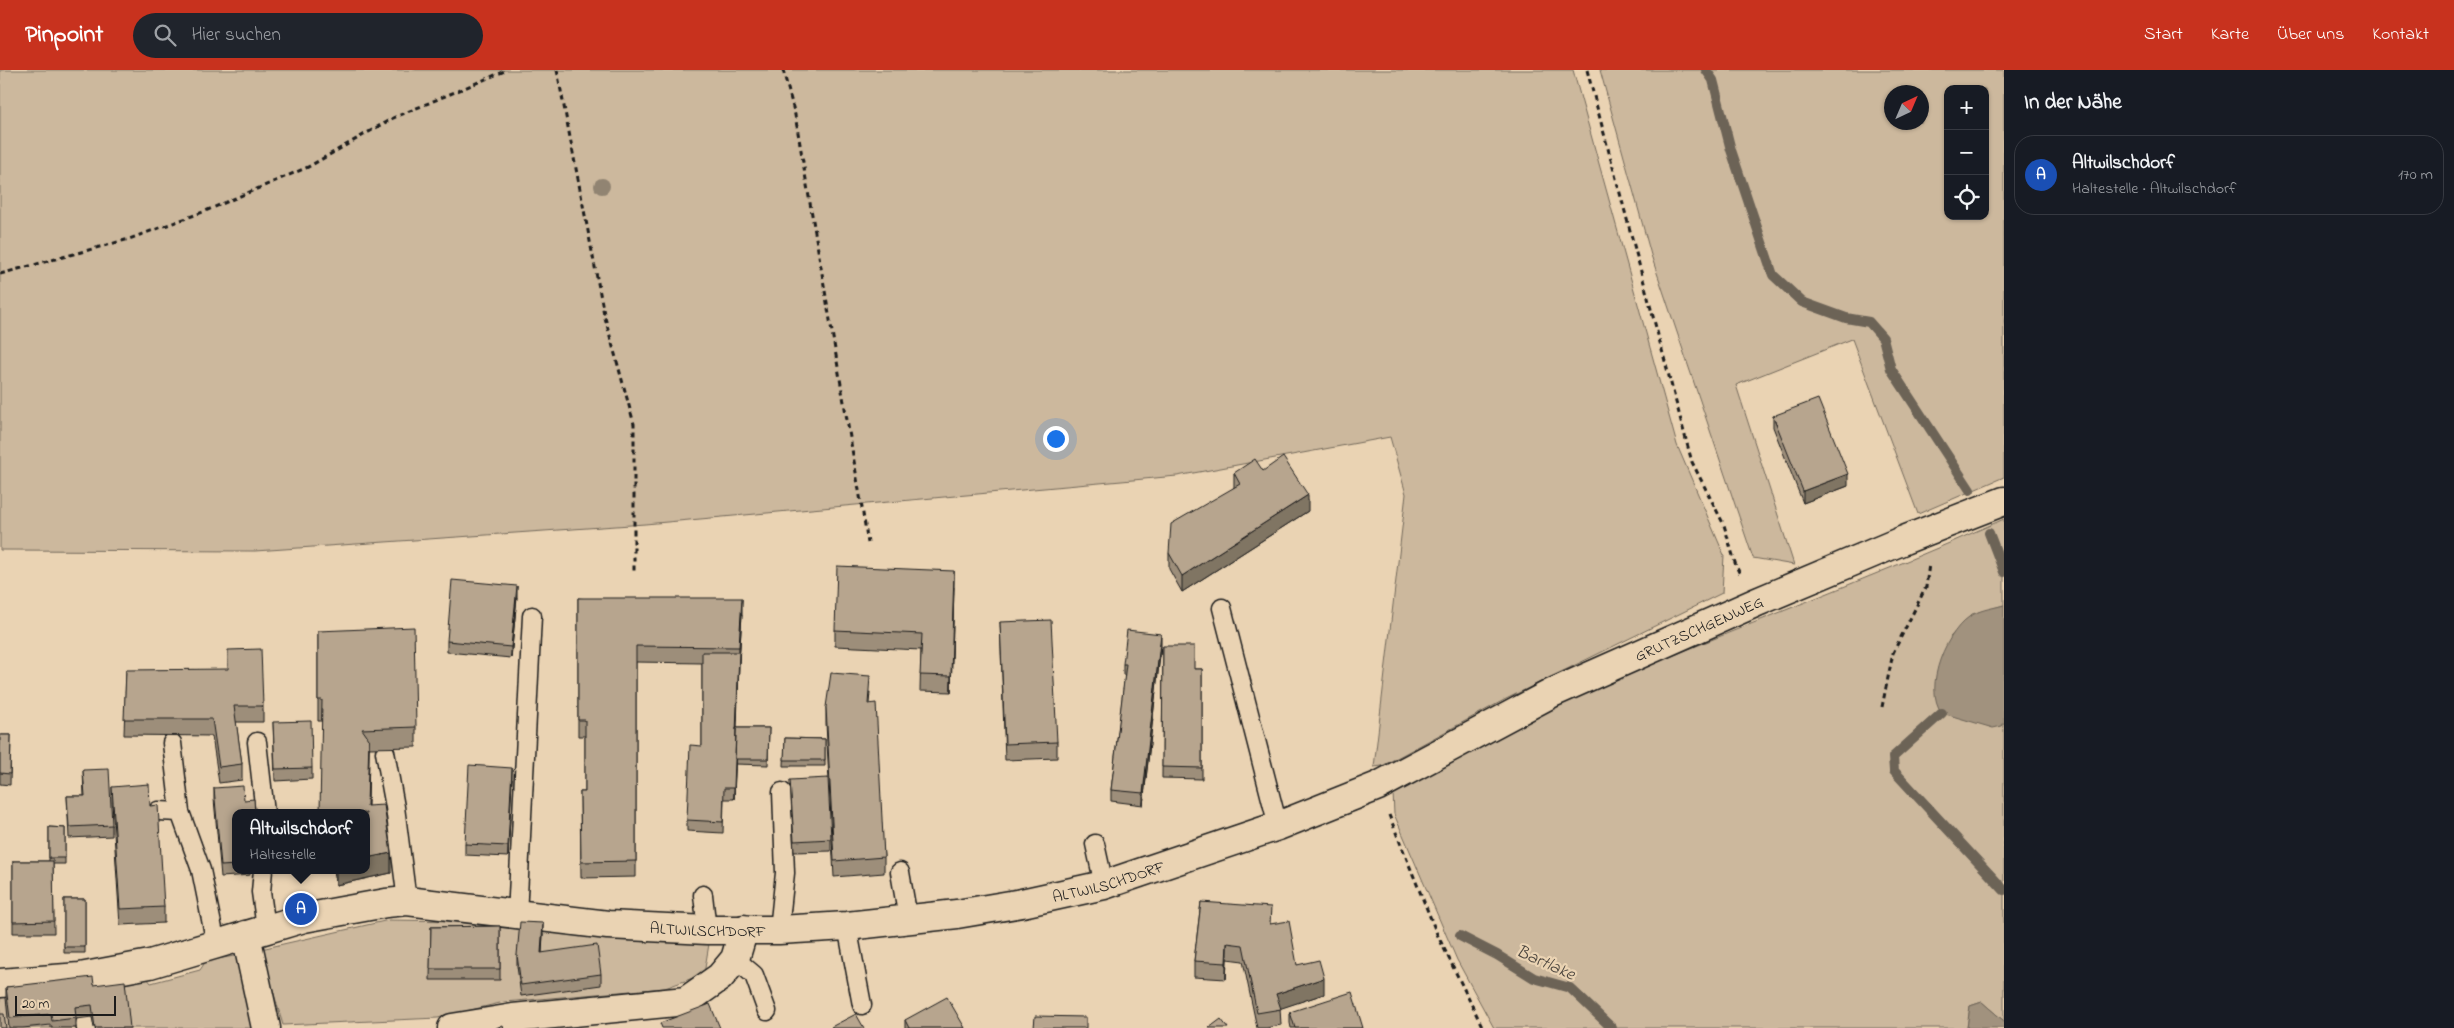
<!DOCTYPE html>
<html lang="de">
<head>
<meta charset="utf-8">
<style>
  :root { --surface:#171b24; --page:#20242c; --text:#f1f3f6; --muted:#9ea1a6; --line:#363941; --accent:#c8321e }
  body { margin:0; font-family:"Indie Flower",sans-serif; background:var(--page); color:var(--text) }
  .controls { position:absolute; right:15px; top:15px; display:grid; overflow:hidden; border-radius:10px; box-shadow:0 1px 4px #0004 }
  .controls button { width:45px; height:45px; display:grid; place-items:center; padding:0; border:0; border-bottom:1px solid var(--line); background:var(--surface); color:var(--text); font:25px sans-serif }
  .compass { position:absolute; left:1884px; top:15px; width:45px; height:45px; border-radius:50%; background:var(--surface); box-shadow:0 1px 4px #0004; rotate:44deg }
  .scale { position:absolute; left:15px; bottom:12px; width:101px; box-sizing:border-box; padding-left:5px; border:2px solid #1c1c1c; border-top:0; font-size:14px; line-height:18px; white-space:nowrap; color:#1c1c1c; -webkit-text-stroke:4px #ead3b3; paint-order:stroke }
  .you { position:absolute; left:1055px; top:368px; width:18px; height:18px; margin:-12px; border:4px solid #fff; border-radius:50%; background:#1a73e8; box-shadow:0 0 0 8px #1a73e833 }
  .badge { display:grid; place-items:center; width:32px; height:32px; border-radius:50%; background:var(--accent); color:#fff; font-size:16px; font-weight:700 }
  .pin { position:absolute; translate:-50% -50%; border:2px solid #fff; box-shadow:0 1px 5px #0006 }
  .popup { position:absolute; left:232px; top:739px; width:138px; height:65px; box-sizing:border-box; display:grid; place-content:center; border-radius:10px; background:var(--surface); filter:drop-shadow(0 1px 4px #0005); font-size:16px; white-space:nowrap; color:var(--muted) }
  .popup b { font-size:19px; color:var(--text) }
  .popup::after { content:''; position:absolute; left:50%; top:100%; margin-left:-10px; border:10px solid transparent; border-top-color:var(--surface) }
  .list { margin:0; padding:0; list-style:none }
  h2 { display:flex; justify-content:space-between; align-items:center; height:65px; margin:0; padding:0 20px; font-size:21px }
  h2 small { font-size:16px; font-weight:400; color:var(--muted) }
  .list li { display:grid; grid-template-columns:32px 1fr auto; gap:15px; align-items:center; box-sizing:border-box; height:80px; margin:0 10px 10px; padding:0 10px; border:1px solid var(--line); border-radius:20px }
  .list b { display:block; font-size:19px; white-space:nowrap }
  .list p { margin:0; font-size:16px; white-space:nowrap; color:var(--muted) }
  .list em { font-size:16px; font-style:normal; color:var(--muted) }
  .icon { flex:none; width:28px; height:28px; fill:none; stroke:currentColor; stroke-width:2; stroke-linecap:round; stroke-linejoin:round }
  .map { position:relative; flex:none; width:2004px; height:958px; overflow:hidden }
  header { display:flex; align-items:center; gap:30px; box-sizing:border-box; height:70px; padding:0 25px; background:var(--accent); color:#fff }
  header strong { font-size:24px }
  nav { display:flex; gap:28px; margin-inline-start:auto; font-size:18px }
  .search { width:350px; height:45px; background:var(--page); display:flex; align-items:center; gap:12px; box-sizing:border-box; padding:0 18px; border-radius:28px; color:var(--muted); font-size:19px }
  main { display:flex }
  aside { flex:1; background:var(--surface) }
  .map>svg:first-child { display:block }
  .green { fill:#ccb89d; stroke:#746a5c; fill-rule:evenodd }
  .water { fill:#a1927e; stroke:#6c6357 }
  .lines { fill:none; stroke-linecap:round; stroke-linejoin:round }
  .stream { stroke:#6c6357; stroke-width:10 }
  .service-casing { stroke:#1c1c1c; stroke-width:21 }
  .minor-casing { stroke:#1c1c1c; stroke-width:31 }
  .path { stroke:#1c1c1c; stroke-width:3; stroke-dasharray:5 4; stroke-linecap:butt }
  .service { stroke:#ead3b3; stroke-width:18 }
  .minor { stroke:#ead3b3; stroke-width:28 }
  .tree { fill:#918472 }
  .wall { fill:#9d8e7a; stroke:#1c1c1c }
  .shaded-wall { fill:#807463; stroke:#1c1c1c }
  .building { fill:#b7a58e; stroke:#1c1c1c }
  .labels { text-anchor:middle; stroke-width:4.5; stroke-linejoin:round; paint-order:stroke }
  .street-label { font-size:16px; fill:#1c1c1c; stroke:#ead3b3 }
  .water-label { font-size:18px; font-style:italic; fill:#4b453e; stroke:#ead3b3 }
</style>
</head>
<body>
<header>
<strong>Pinpoint</strong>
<div class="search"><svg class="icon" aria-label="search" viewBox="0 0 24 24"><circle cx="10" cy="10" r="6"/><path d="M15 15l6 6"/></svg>Hier suchen</div>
<nav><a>Start</a><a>Karte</a><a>Über uns</a><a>Kontakt</a></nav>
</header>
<main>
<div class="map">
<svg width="2004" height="958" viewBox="0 0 2004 958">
  <rect width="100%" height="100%" fill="#ead3b3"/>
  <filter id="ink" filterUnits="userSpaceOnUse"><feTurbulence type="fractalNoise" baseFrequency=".02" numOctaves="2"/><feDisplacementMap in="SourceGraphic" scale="10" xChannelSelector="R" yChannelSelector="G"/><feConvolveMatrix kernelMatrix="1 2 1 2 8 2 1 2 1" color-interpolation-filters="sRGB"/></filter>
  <g filter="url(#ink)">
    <path class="green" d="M0,0H1573L1677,375L1724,485L1722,523L1504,630L1382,696L1374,697L1406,424L1390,367L1177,406L645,454L255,481L0,480Z
      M1600,0H2004V407L1918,444L1852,269L1736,315L1794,495L1753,488L1651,185ZM1948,19H1985V146H1948ZM1892,22H1922V52H1892Z
      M2004,449V535L1972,544L1950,567L2002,656L2004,652V951L1982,932L1970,936L1967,958H1494L1457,890L1394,744L1393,723C1448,694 1503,660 1560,634C1706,568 1858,515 2004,449Z
      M389,850L465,851L604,867L709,874L704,904L665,918L504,932L438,948L283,955L261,879Z
      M240,885L256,958H0V928L116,916L147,908L151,913L200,900L206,891Z"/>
    <path class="water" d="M2004,535V652L2002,656L1993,658L1942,643C1922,618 1947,557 1974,544C1983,539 1994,538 2004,535Z
      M1982,932L2004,951V958H1967L1970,936Z"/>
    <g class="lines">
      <path class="stream" d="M1706,0L1713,10L1731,80L1773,205L1802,232L1846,248L1869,252L1883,268L1891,299L1970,420
        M1989,463L2004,502
        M1942,643L1893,687L1894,701L2004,820
        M1460,866L1497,885L1534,908L1570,918L1612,958"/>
      <defs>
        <path id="service" d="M1222,538L1278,756
          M257,672L265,743
          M172,673L180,742L201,800L216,874
          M385,682L395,737L407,831
          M158,741L180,742
          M1095,774L1104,815
          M263,800L261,822L266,858
          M900,802L908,848
          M703,825L707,860
          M517,846L532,546
          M847,856L862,935
          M779,860L785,803L782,722
          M735,889L754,905L767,941
          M85,954L86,958"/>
        <g id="minor">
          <path d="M246,865L266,958"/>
          <path id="s1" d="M0,913L80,907L150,894L304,848L386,833L407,831L608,855L707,860H779L847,856L957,844L1022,833L1104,815L1278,756L1378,716L1552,623L1757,532L1904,470L2004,431"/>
          <path d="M452,958L513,948L686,931L720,907L735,889L744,859"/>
        </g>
      </defs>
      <use href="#service" class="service-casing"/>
      <use href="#minor" class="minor-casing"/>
      <path class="path" d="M557,0L604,244L634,354V504
        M783,0L795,45L868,473
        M1587,0L1692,392L1724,455L1736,496L1741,506
        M0,204L129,169L203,142L308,97L393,48L507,0
        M1882,637L1893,583L1926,517L1929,494
        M1389,745L1437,864L1483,958"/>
      <use href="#service" class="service"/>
      <use href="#minor" class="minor"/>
    </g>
    <circle class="tree" cx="602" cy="116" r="8"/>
    <path class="wall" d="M1773,346L1848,416L1803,433L1773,357Z
      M1263,401L1308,441L1182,522L1169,499V483L1234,417V403Z
      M954,517L951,622L920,621L921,580L835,576V560Z
      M517,527L511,588L447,582V571Z
      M578,528L742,544L739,593L737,658H769L768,695L735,694L734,729H724L723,763L687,761V750L702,676V593L636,592V807L581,808L580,722H585V666H578Z
      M1000,552L1057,672V688L1005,690Z
      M318,561L416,657V677L369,678L368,736L391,803L336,815L334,800H366L322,651H318Z
      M1161,576L1143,735L1111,731V720L1125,605H1123V594Z
      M1163,576L1194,599H1202V709L1162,708Z
      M126,600L263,636V652H236L242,694V710L219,713L212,666L124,665Z
      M870,622L869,634L884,787V803L834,807L826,653V637Z
      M273,652L312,698V709L275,711Z
      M0,665H11L10,715L0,714Z
      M785,668L825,669V696H784Z
      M83,700L112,755V766L69,768L67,726H84Z
      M512,709L508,787L465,785V774Z
      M790,710L831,769V781L794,782Z
      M112,717L150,736L164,837V853L120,855L112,733Z
      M214,718L244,730L236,743V800H250V805L221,807L214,729Z
      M49,757L65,758V794H53L54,863H13V791H49Z
      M64,829H85V883H64Z
      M1201,832L1271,854L1297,895L1324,924L1280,938L1281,955L1266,958H1257L1243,891L1227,889L1226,909L1194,907V891Z
      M500,856V910H430L431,857Z
      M543,864L542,883L601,904V915L521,926L517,896V885Z
      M94,915L130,958H94L92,947L76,949V958H51V955L23,958H9L6,928V917Z
      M1290,942L1363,958H1291L1290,953Z
      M905,950L965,958H905Z"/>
    <path class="shaded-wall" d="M1848,404V416L1803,433V421Z
      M1308,425V441L1182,522V506Z
      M954,501V517L951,622V606Z
      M517,516V527L511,588V577Z
      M742,528V544L739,593L734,729L739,577Z
      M1161,564V576L1143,735V723Z
      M369,669V689L367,756V736Z
      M512,698V709L508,787V776Z
      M391,783V803L336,815V800H366V788Z
      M543,853V864L541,894V883Z
      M1227,873V889L1226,909V893Z
      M1324,908V924L1276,940V924Z"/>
    <path class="building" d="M1818,329L1848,404L1803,421L1773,346Z
      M1283,387L1308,425L1182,506L1169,483L1171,454L1240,414L1234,403L1255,389L1263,401Z
      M837,496L954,501L951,606L920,605L922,564L835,560Z
      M452,510L517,516L511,577L447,571Z
      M578,528H742L739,577L636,576V791L581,792L580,722H585V650H578Z
      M1051,550L1057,672L1005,674L1000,552Z
      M414,557L416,657L362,659L369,669L367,736L384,735L391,783L366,788V743H320L322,630H318V561Z
      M1127,560L1161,564L1143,723L1111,720L1126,594H1123Z
      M1163,576H1194V599H1202V698L1162,697Z
      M261,579L263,636H234L242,694L219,697L212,649H124L126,600L228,599V580Z
      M702,582H739L734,718H724L723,752L687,750L690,675L702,676Z
      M831,603L870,606L868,634L876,633L884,787L834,791L826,637Z
      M311,651L312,698L275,699L273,652Z
      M736,658H769L768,689H735Z
      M0,665H11L10,704L0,703Z
      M785,668L825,669V690H784Z
      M469,695L512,698L508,776L465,774Z
      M109,699L112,755L69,757L67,726H85L83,700Z
      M828,708L831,769L794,771L790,710Z
      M149,714L150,736L158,735L164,837L120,839L112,717Z
      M243,716L244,730L254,729L255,743H236V795L221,796L214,718Z
      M49,757L65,758V788H49Z
      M13,791H53L54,851L13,852Z
      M64,829H85V877H64Z
      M1201,832L1271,837L1270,854L1289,851L1297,895L1319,890L1324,908L1276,924L1281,939L1257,943L1243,875L1227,873L1226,893L1194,891Z
      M520,852L543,853L541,883L597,875L601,904L521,915L517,885Z
      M500,856V899H430L431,857Z
      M93,907L94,915L125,911L130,958H95L92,935L75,937L76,948L52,951L51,944L10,948L6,917Z
      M1352,922L1363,958H1295L1290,942Z
      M947,927L965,958H909L905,950Z
      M710,934L720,958H662L660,953Z
      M0,944H4L6,958H0Z
      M856,944L864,958H832L831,957Z
      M1035,946L1086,947V958H1034Z
      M1221,949L1228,958H1209Z
      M503,955L504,958H496Z"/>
  </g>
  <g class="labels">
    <g class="street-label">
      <text dy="6" stroke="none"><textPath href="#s1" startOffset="1768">GRUTZSCHGENWEG</textPath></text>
      <text dy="6" stroke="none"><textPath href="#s1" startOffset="1124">ALTWILSCHDORF</textPath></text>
      <text dy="6" stroke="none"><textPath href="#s1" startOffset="719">ALTWILSCHDORF</textPath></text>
    </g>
    <g class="water-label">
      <text transform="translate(1546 892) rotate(24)" y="6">Bartlake</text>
    </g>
  </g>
</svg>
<div class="controls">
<button>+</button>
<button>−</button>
<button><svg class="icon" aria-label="locate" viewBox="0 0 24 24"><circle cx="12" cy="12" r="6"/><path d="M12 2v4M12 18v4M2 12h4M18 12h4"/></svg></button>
</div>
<svg class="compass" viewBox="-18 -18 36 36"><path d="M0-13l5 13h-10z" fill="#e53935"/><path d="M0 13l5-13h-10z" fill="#9ea1a6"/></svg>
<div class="scale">20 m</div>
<div class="you"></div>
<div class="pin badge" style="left:301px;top:839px;background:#1a4fb4">A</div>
<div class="popup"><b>Altwilschdorf</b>Haltestelle</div>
</div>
<aside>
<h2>In der Nähe<small></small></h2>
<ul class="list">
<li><span class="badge" style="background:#1a4fb4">A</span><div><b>Altwilschdorf</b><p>Haltestelle · Altwilschdorf</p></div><em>170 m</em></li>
</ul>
</aside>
</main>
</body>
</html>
